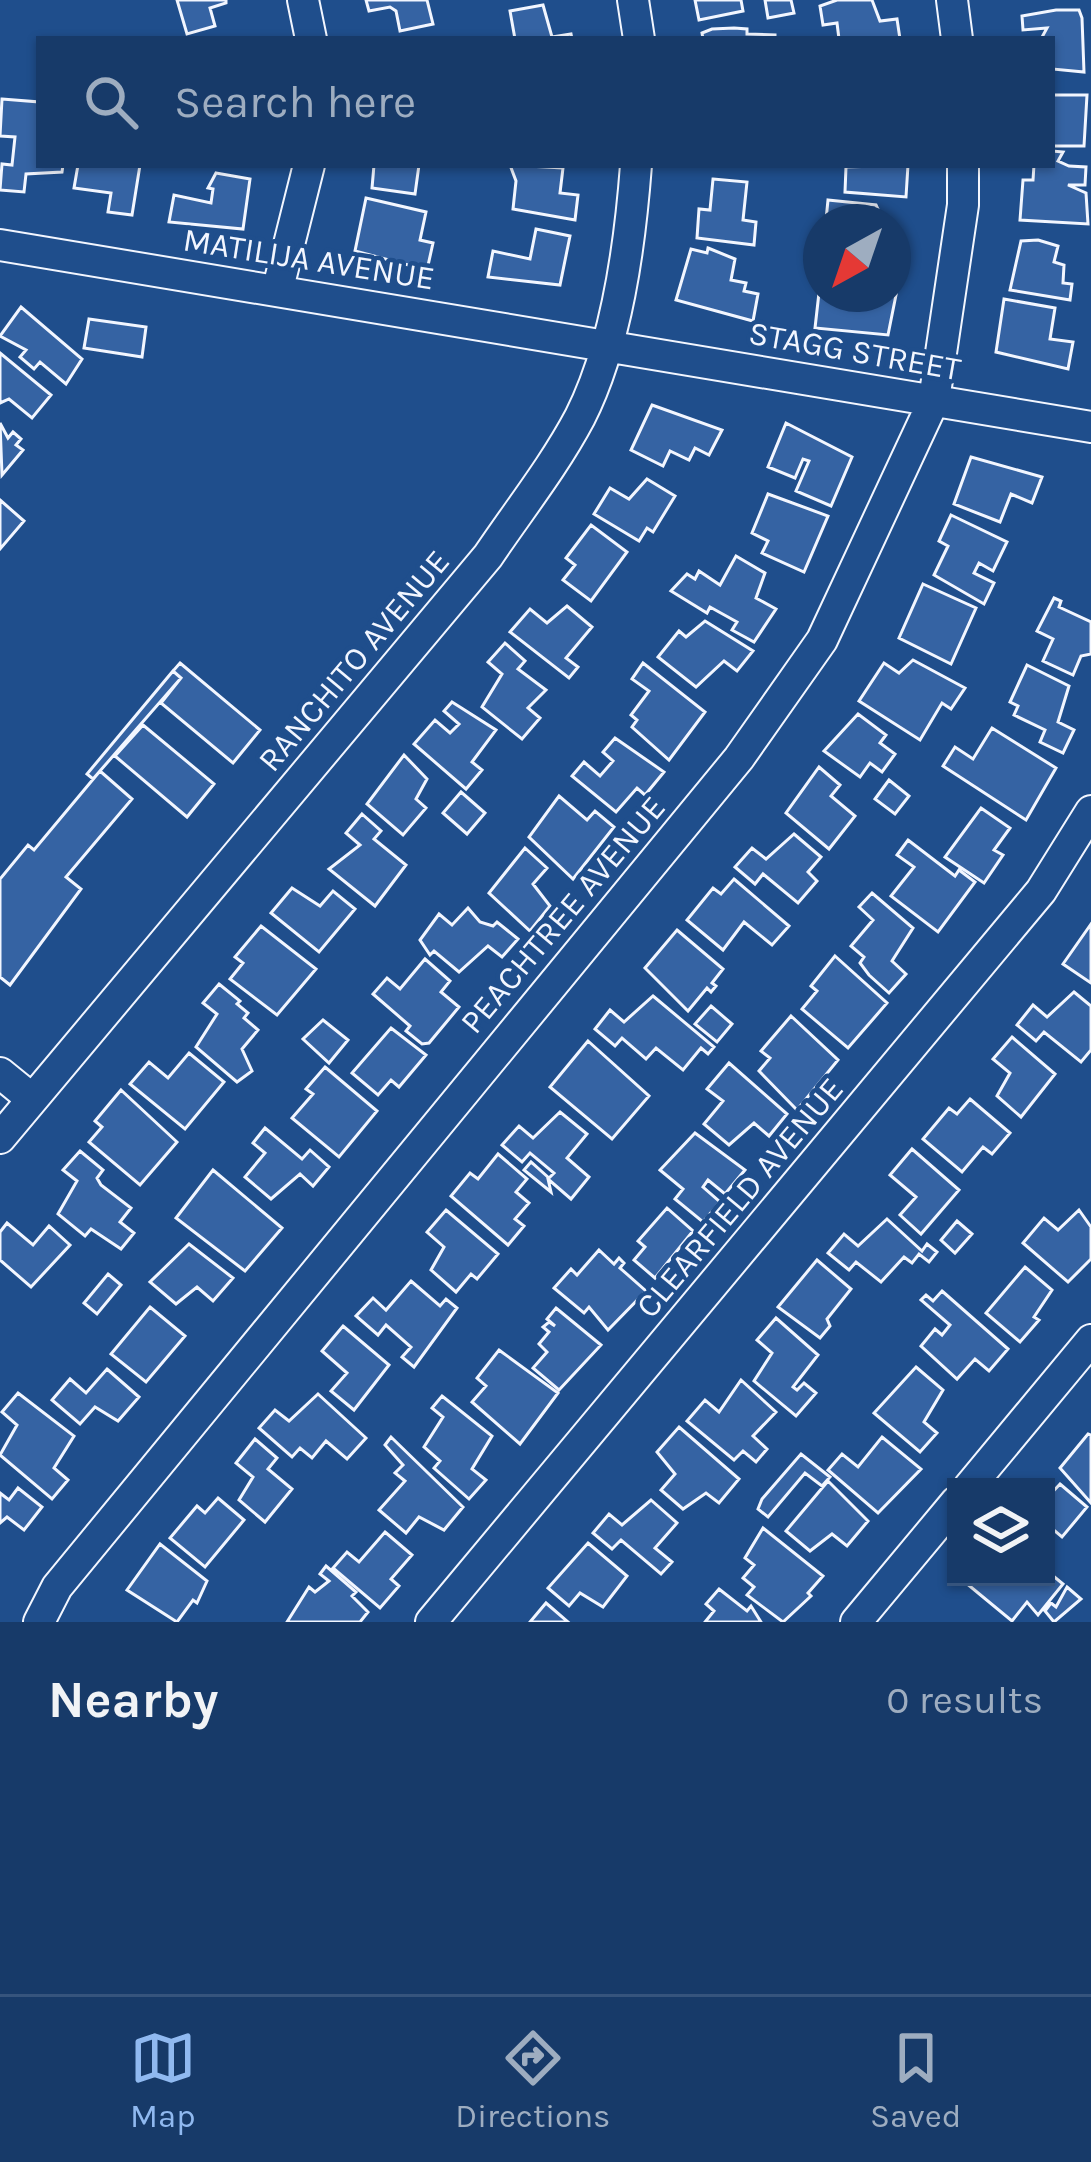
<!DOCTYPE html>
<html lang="en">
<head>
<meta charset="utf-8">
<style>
  :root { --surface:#173a69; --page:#244571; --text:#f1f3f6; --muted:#9eadc0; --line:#36547d; --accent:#90b9f0 }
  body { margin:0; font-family:Karla,sans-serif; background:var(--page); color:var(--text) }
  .controls { position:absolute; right:36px; bottom:36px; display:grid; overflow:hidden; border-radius:0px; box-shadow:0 3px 9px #0004 }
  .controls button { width:108px; height:108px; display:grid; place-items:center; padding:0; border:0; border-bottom:3px solid var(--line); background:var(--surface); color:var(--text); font:60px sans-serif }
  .compass { position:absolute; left:803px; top:204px; width:108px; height:108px; border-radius:50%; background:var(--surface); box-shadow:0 3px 9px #0004; rotate:220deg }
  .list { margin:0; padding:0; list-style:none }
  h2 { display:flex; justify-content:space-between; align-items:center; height:156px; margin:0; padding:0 48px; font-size:51px }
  h2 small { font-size:39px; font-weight:400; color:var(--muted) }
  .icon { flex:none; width:66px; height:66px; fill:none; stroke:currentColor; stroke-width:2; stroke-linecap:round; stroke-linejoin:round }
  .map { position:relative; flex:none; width:1091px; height:1622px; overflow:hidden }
  .search { position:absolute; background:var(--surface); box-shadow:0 3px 9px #0004; left:36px; right:36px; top:36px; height:132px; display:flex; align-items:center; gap:30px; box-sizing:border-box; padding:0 42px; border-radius:0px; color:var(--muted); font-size:45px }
  .sheet { height:372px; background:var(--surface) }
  nav { display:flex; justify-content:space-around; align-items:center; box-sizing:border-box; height:168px; border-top:3px solid var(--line); background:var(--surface); font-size:33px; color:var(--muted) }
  nav a { display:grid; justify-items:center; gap:6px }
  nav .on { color:var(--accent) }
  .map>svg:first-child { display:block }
  .building { fill:#3563a3; stroke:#f2f6ff; stroke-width:3 }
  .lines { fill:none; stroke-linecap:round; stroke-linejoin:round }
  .minor-casing { stroke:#f2f6ff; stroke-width:34 }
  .minor { stroke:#1f4e8c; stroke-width:30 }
  .labels { text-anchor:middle; stroke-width:9; stroke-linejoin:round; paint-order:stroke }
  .street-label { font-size:33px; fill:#f2f6ff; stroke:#1f4e8c }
</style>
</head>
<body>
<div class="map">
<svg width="1091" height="1622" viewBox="0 0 1091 1622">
  <rect width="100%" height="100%" fill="#1f4e8c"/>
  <path class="building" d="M177,0H226V3L210,8L215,26L187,34Z
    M366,0H427L433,24L400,31L396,11L390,7L369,11Z
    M695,0H741L743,11L699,20Z
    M765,0H791L794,13L768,18Z
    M837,0H872L880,21L897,19L900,39H839L837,23L823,25L820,6Z
    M543,5L552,37L571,34L572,39H515L510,11Z
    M1056,10H1079L1082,18L1084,72L1052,69V39H1041L1047,28L1023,30L1022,16Z
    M734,28L747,29V34L775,35V39H703L702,33L712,29Z
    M1052,95H1087L1084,146H1052Z
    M2,99L39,102V165H63L62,172L26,174L24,192L0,190L2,164L12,165L15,137L0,136Z
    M1052,151L1063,152L1058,161L1069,166L1086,167L1085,185H1068L1086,193L1088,224L1020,220L1023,180H1033L1034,165H1052Z
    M78,165H140L132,215L108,212L111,193L74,188Z
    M374,165H419L415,194L372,188Z
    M510,165L563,168L560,193L578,195L575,220L513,209L516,181Z
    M908,165L906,197L845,192L846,167Z
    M216,173L250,179L243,229L169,222L174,195L211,203L213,189L208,188Z
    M713,179L747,182L743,220L756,222L754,245L697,238L699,209L710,210Z
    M366,198L426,212L420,240L433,243L427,270L355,251Z
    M828,200L876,205L884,222H831L826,220Z
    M536,229L570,236L560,285L488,277L493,251L530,259Z
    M1038,240L1058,246L1054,262L1064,265L1063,283L1072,284L1070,300L1010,290L1021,241Z
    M708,248L735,259L731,280L746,283L744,291L758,294L753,321L676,300L691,249L707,253Z
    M821,275V294H893V284L898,285L888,335L815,328Z
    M1004,299L1055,308L1050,339L1073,342L1068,369L996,352Z
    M21,307L82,359L66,384L40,362L34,369L20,357L26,350L0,336Z
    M89,319L146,327L142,357L84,348Z
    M0,353L51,395L32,418L9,399L0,403Z
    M652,405L722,430L709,455L695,448L689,460L670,451L663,466L631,450Z
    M0,423L8,438L13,432L21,439L16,445L23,450L2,475Z
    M786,423L852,457L831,506L796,491L809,461L803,459L795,478L768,467Z
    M971,457L1042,477L1032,503L1011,494L1000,522L954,504Z
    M647,479L675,496L653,532L647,528L639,541L594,514L610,488L629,499Z
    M768,494L828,516L804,572L762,553L768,541L752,533Z
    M0,500L24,521L0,549Z
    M951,515L1007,542L993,571L979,563L974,573L994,583L984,604L934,575L948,546L939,541Z
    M591,525L627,552L591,601L563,580L575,565L566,558Z
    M736,556L765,573L756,598L776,609L754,642L732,630L737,622L710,607L707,613L671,591L687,574L695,579L699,571L720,585Z
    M923,584L976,608L951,664L899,638Z
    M1054,598L1061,601L1059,607L1091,622V654L1081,656L1073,675L1043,661L1053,639L1037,631Z
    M567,606L592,627L566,658L578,667L569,678L510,632L530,609L547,623Z
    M705,621L753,651L737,671L724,661L696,687L658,657L679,631L686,637Z
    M505,643L525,661L518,669L546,690L528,708L540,718L522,739L482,707L502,674L488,662Z
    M913,660L965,688L951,709L942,703L920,740L859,701L884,663L899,673Z
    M180,663L260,730L233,763L161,703L181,678L173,671Z
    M643,663L705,712L669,760L632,727L637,720L631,715L649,691L632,679Z
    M1027,665L1069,686L1058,722L1074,730L1063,753L1040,742L1045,730L1014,715L1018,706L1010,702Z
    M173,671L181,678L93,779L87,774Z
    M452,702L496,730L472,762L482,770L466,789L414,744L435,720L450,733L459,724L444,711Z
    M858,714L886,735L880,743L895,754L882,772L870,763L860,777L824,751Z
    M143,725L214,784L187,817L115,756Z
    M992,728L1056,768L1026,820L943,766L955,747L973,759Z
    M615,738L664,772L645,795L637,788L616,812L572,776L584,762L600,776L613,761L603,752Z
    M404,755L427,779L416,799L426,808L403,835L367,804Z
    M819,767L840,785L831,796L855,816L829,849L786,813Z
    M100,771L132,799L66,877L81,889L10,985L0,977V879L28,845L34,850Z
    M889,780L909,796L895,814L875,799Z
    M461,792L485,813L467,834L443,813Z
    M559,796L587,820L595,811L614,827L573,879L529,837Z
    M981,808L1010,828L994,850L1003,855L984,883L945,857Z
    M362,814L381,831L374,839L406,865L375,906L329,869L360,845L346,833Z
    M794,834L821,857L808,872L817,881L798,903L763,874L755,884L735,867L752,848L766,859Z
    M908,840L955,876L959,870L975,882L938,932L891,896L914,867L897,855Z
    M525,848L547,868L533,884L550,906L530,931L489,893Z
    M734,879L789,926L772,945L744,922L723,950L687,920L713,888L721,894Z
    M292,888L320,906L333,891L355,909L319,952L271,913Z
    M872,893L913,928L892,961L906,974L889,993L869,975L860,963L864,957L851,946L873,920L859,907Z
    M468,908L480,922L493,926L497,922L518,939L502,957L488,946L459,972L434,951L430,955L420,940L439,914L452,925Z
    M1091,924V983L1063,964Z
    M261,926L316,969L277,1015L230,979L243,963L235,957Z
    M677,930L723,969L712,983L716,986L711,992L707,988L688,1011L645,968Z
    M835,956L887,1003L848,1048L802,1009L817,991L811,986Z
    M425,959L450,981L441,992L459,1007L429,1043L422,1044L406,1031L410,1026L373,994L387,978L400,989Z
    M219,984L240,1001L237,1004L248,1013L244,1018L258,1030L242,1049L252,1071L237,1082L196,1047L217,1014L203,1003Z
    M1074,992L1091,1006V1050L1081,1062L1044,1032L1036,1041L1017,1025L1033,1005L1047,1017Z
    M653,996L714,1047L708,1054L701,1048L683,1070L656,1048L646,1059L622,1038L615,1046L595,1029L610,1010L624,1022Z
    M711,1006L732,1024L717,1042L695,1024Z
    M791,1016L838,1060L797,1110L759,1071L770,1058L761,1051Z
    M323,1020L348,1040L329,1063L303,1039Z
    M391,1028L426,1055L399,1087L391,1080L378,1095L352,1073Z
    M1012,1037L1055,1074L1021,1117L997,1096L1010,1073L993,1059Z
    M588,1041L649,1096L612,1139L550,1087Z
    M189,1053L224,1082L185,1129L130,1084L149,1062L168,1078Z
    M729,1063L787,1114L769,1136L754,1123L729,1145L704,1124L723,1101L707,1089Z
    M325,1067L377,1111L339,1157L292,1118L313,1094L306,1089Z
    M121,1090L177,1142L140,1185L89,1142L102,1127L95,1121Z
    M970,1099L1010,1133L992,1154L983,1147L962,1172L923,1139L949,1108L957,1114Z
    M560,1112L587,1134L567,1158L589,1177L571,1199L548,1179L551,1192L524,1170L531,1162L549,1178L554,1173L530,1153L522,1162L502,1145L519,1126L533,1138Z
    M265,1128L302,1159L310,1150L329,1167L313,1186L300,1174L271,1199L245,1177L265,1153L253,1143Z
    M695,1133L745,1170L725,1194L708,1180L703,1187L720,1202L703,1222L675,1199L683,1189L660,1170Z
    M912,1149L959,1190L921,1234L900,1215L916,1197L890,1175Z
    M80,1151L103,1170L97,1178L101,1185L131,1208L120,1222L134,1233L121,1249L91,1229L85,1236L58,1214L77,1181L63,1170Z
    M498,1154L527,1179L516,1192L529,1203L515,1219L524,1226L508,1245L451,1196L470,1173L478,1179Z
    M213,1170L282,1228L245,1271L176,1218Z
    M667,1208L693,1231L655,1278L634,1260L645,1247L638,1241Z
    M446,1210L498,1254L477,1279L471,1274L456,1292L431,1270L444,1247L427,1232Z
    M1079,1210L1091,1227V1259L1068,1282L1023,1243L1044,1218L1058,1230Z
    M887,1219L922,1251L927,1244L937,1252L929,1262L919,1254L912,1263L904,1257L881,1282L856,1262L849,1270L828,1253L844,1234L858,1246Z
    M957,1221L972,1234L955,1253L941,1240Z
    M7,1223L33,1245L49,1226L70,1245L31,1287L0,1260V1232Z
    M189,1244L233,1278L213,1301L197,1287L176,1304L150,1282Z
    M599,1250L614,1264L619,1258L624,1263L620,1268L646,1291L608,1330L589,1307L584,1313L554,1288L571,1269L577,1275Z
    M817,1260L851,1289L827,1319L830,1326L820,1338L778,1307Z
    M1025,1267L1052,1290L1034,1317L1039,1320L1020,1342L986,1313Z
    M108,1274L121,1285L97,1314L84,1303Z
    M411,1281L440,1306L446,1299L457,1308L414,1367L402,1357L411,1347L386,1325L378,1335L356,1316L373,1298L386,1310Z
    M942,1291L1008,1349L989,1371L975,1359L957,1379L921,1346L935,1329L942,1335L950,1325L921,1300L926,1295L933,1301Z
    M150,1307L185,1336L146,1382L111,1354Z
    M556,1308L601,1345L559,1390L533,1368L547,1352L539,1344L549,1332L543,1327L549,1322L555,1326L547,1319Z
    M776,1318L818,1355L793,1387L797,1390L804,1383L816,1393L796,1416L754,1381L772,1353L757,1340Z
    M343,1326L389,1365L354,1410L331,1391L347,1373L322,1351Z
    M499,1350L558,1393L520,1444L472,1402L486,1386L477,1378Z
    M916,1367L943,1390L924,1422L937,1433L920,1452L874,1413Z
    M107,1369L139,1397L118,1421L95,1407L80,1424L52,1400L70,1379L86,1393Z
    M741,1380L776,1412L753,1436L767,1449L756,1462L743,1451L734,1460L687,1421L705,1400L719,1412Z
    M18,1393L74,1436L54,1468L68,1480L52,1499L0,1455L17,1425L2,1412Z
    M318,1394L366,1438L347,1459L326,1441L312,1458L300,1448L292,1457L259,1428L275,1410L289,1421Z
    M442,1396L492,1436L472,1469L486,1480L469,1499L434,1468L440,1461L424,1447L443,1417L432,1408Z
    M679,1427L739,1479L719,1503L706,1493L683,1509L661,1490L675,1474L657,1452Z
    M1088,1434L1091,1435V1503L1060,1468Z
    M391,1437L463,1507L444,1530L419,1517L406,1533L379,1510L405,1481L395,1473L403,1465L385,1445Z
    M882,1437L921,1469L878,1513L828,1470L842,1454L858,1467Z
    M255,1439L277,1458L268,1469L292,1489L265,1522L239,1500L253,1477L236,1463Z
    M801,1454L830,1477L822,1486L805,1473L768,1517L758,1509L762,1499Z
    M828,1481L868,1521L847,1546L832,1534L810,1551L786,1531Z
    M1060,1484L1087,1507L1062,1537L1049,1526L1046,1530V1499Z
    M18,1488L42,1507L24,1530L7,1517L0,1523V1493L9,1500Z
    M218,1498L244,1520L205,1567L170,1538L197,1506L205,1513Z
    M651,1500L677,1523L655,1548L672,1562L661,1574L621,1540L612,1549L593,1533L609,1514L622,1525Z
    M763,1528L823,1576L808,1593L811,1596L783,1622L747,1595L754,1587L743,1578L754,1565L745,1558Z
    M385,1532L412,1555L391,1579L399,1586L380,1608L333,1568L347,1552L359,1562Z
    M588,1543L627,1576L603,1607L580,1593L569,1606L548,1588Z
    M160,1544L207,1581L197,1603L193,1600L177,1622L127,1590Z
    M326,1566L356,1592L352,1596L368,1612L360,1622H287L309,1587L315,1592L329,1581L320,1574Z
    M1046,1570L1063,1584L1038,1615L1027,1602L1012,1621L966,1583L971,1577H1046Z
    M1067,1587L1081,1599L1054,1622L1045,1611L1051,1603L1056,1607Z
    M719,1589L747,1611L751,1606L761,1622H705L714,1611L706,1604Z
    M546,1603L568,1622H530Z"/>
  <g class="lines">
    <defs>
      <path id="minor" d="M303,0L311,39
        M633,0L639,39
        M952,0L957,39
        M0,245L1091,427
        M278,288L309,165
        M0,1073L32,1099
        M0,1138L488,556C519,510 554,466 580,417C617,344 630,245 636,165
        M969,1487L1091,1340
        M39,1622L57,1587L739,758L822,640L934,400L963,205V165
        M431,1622L1041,891L1091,811
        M856,1622L956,1502"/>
    </defs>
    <use href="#minor" class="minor-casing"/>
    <use href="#minor" class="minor"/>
  </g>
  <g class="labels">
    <g class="street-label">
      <text transform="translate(309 258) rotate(9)" y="12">MATILIJA AVENUE</text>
      <text transform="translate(855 350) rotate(10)" y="12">STAGG STREET</text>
      <text transform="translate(353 660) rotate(-50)" y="12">RANCHITO AVENUE</text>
      <text transform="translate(562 914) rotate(-50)" y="12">PEACHTREE AVENUE</text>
      <text transform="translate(739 1197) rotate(-50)" y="12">CLEARFIELD AVENUE</text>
    </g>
  </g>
</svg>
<div class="controls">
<button><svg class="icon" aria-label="layers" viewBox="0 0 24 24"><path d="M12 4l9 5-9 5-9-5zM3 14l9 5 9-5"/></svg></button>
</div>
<svg class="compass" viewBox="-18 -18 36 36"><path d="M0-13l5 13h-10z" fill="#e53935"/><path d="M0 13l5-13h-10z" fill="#9eadc0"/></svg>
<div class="search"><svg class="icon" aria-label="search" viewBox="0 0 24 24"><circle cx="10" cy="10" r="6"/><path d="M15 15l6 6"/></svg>Search here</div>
</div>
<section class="sheet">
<h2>Nearby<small>0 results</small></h2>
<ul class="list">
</ul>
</section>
<nav>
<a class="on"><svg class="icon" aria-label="map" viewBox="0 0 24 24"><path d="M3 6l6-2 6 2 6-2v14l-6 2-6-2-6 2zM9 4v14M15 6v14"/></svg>Map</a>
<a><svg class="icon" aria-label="directions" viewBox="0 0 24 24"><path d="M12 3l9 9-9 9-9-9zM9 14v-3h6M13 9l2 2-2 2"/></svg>Directions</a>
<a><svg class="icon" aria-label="saved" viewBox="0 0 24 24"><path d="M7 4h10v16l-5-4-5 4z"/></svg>Saved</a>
</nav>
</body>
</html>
